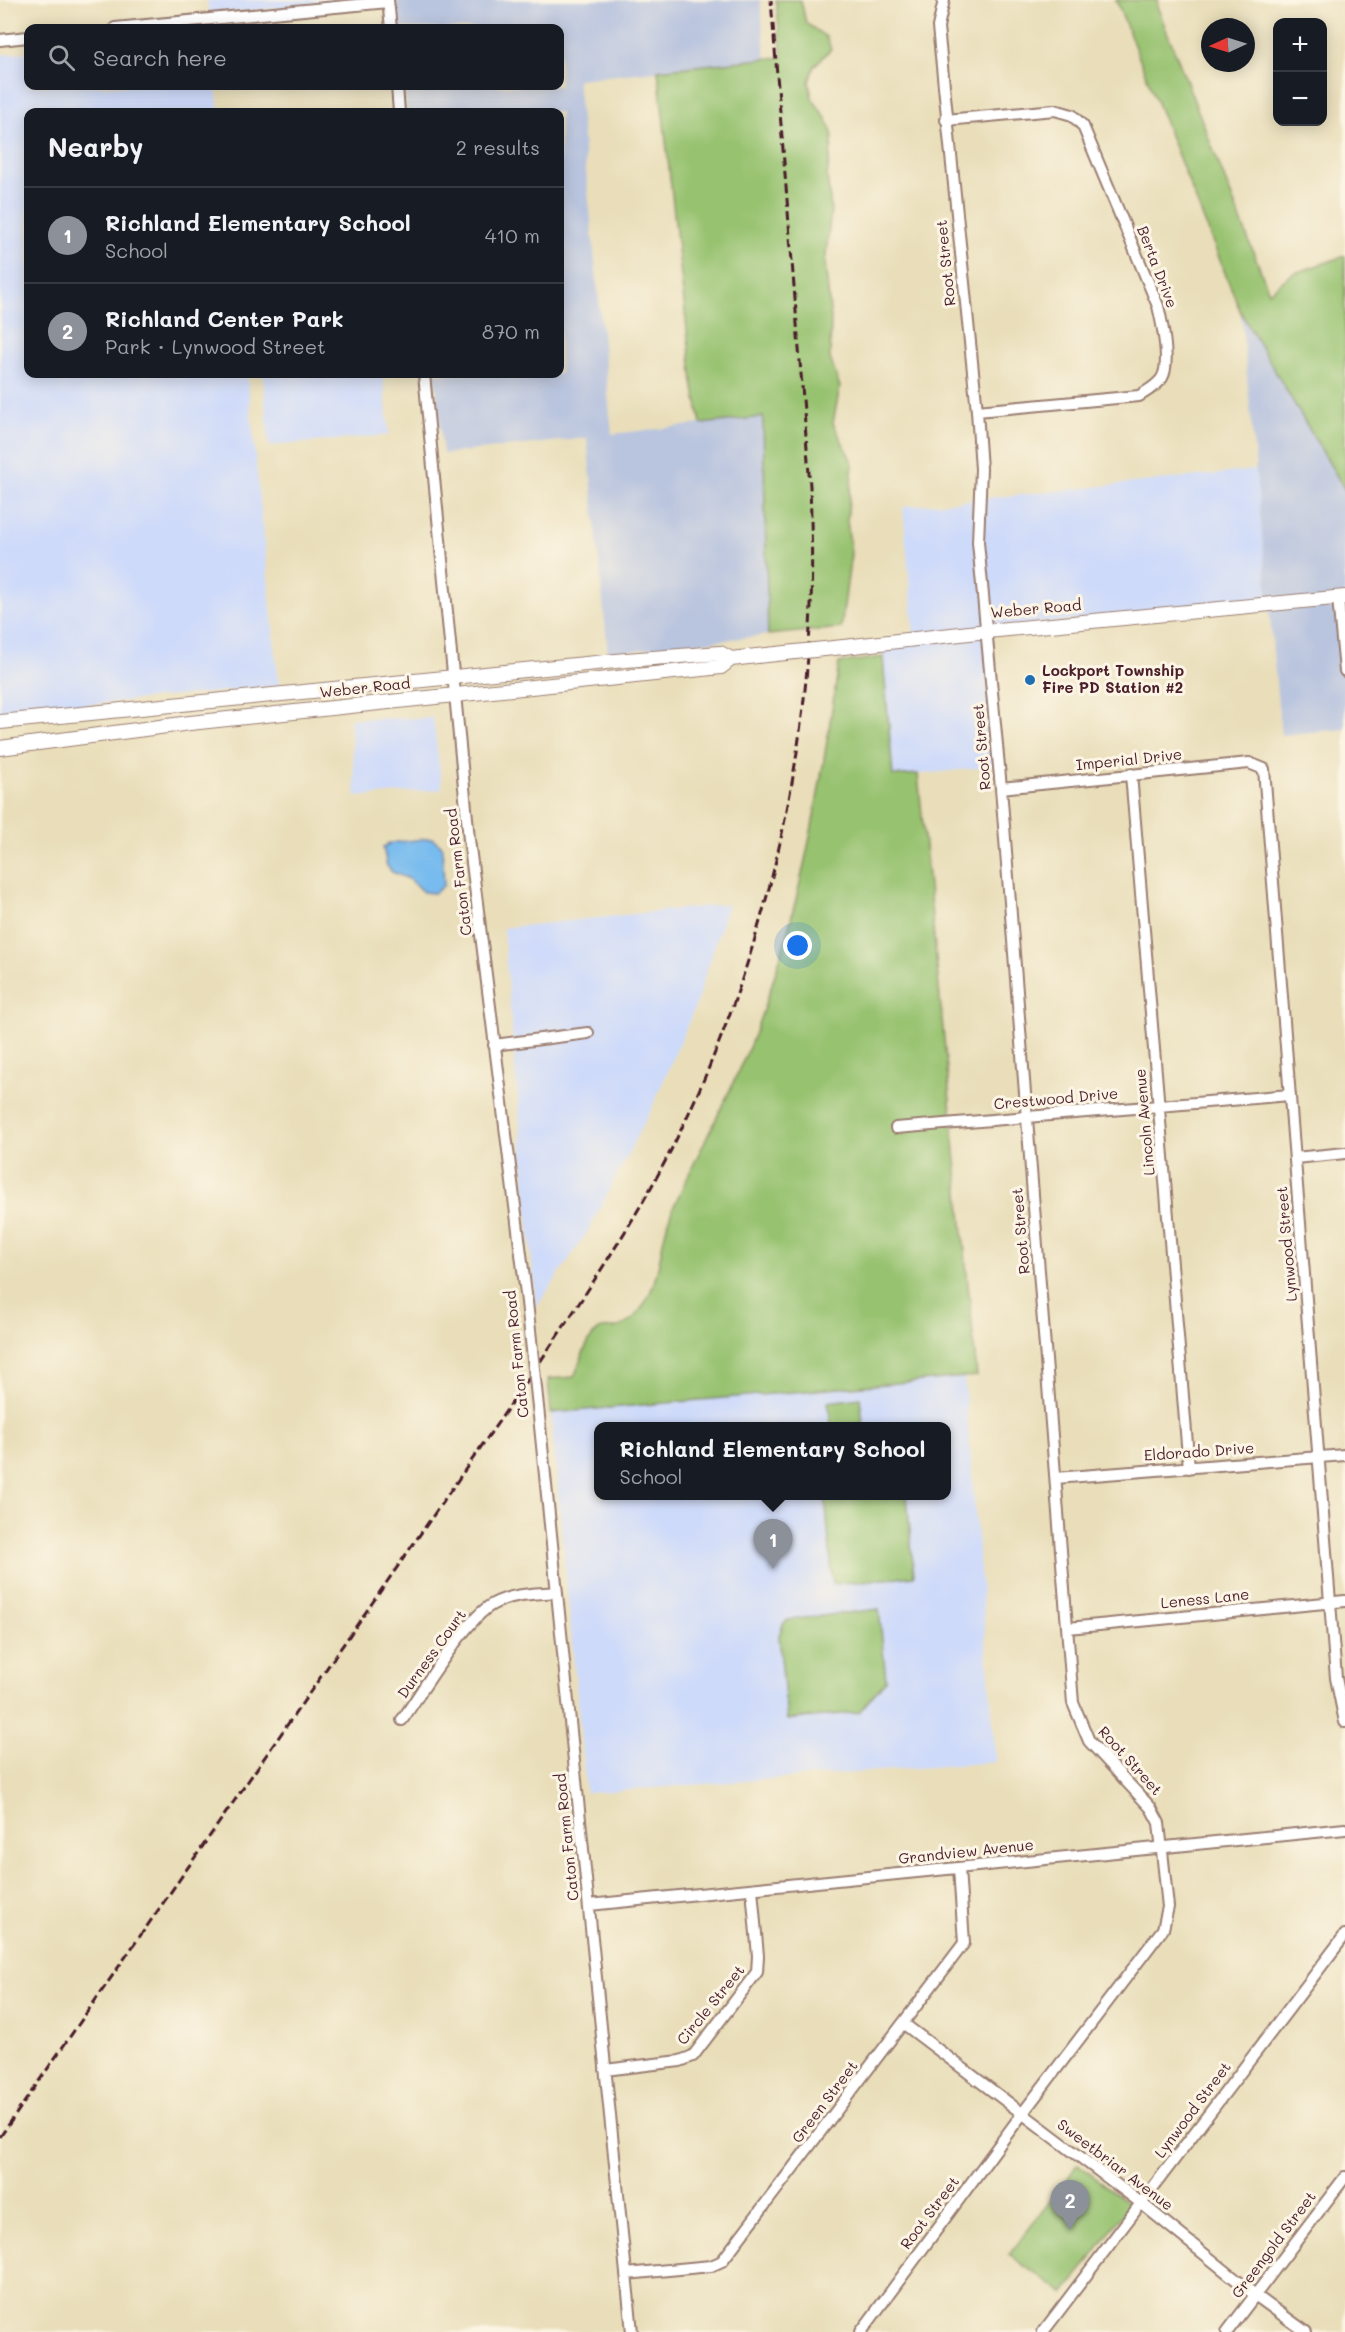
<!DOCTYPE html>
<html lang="en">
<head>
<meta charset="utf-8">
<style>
  :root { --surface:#171b24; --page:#242831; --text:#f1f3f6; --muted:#9ea1a6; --line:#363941; --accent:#8c9099 }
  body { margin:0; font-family:Mali,sans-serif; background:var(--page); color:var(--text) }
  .controls { position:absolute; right:18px; top:18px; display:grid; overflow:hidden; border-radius:12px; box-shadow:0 3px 15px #0003 }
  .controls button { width:54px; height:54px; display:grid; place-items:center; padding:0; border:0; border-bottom:2px solid var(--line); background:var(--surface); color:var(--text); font:30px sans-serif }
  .compass { position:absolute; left:1201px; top:18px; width:54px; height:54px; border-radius:50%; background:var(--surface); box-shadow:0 3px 15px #0003; rotate:266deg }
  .you { position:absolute; left:798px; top:946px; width:21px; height:21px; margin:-15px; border:4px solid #fff; border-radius:50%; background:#1a73e8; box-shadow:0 0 0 9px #1a73e833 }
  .badge { display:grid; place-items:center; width:39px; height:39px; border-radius:50%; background:var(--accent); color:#fff; font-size:20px; font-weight:700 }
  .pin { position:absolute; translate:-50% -50px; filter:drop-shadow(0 2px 3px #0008) }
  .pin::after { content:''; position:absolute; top:32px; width:21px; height:18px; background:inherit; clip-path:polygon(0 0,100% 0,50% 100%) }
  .popup { position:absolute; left:594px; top:1422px; width:357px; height:78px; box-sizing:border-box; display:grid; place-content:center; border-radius:12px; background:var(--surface); filter:drop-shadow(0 2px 4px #0005); font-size:20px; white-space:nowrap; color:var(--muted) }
  .popup b { font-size:22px; color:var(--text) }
  .popup::after { content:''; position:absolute; left:50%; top:100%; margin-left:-12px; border:12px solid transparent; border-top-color:var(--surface) }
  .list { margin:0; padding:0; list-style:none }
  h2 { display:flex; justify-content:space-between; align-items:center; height:78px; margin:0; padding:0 24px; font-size:26px }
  h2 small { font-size:20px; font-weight:400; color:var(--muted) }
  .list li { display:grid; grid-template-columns:39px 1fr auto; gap:18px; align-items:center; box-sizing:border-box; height:96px; padding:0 24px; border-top:2px solid var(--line) }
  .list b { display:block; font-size:22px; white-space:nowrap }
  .list p { margin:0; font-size:20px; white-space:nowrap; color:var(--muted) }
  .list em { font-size:20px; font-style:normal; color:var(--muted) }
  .icon { flex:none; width:33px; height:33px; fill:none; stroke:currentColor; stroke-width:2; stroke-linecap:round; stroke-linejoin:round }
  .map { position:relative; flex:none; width:1345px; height:2332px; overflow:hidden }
  .search { position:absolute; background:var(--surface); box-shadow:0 3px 15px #0003; left:24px; top:24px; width:540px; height:66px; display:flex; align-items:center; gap:15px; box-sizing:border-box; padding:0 21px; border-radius:12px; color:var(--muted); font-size:22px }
  .panel { position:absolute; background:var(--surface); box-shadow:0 3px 15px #0003; left:24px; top:108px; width:540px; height:270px; border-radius:12px }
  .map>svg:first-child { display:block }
  .built { fill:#cedafa; fill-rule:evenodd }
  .industrial { fill:#b9c4de }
  .green { fill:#97c26f; stroke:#70704d; stroke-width:1.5 }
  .water { fill:#78bbee; stroke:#616d8c; stroke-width:1.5 }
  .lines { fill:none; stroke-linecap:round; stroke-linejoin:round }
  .minor-casing { stroke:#9a7e72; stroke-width:14 }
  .major-casing { stroke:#9a7e72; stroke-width:16 }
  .minor { stroke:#fff; stroke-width:10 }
  .major { stroke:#fff; stroke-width:14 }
  .rail { stroke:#4a1f2b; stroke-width:3; stroke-dasharray:9 4.5; stroke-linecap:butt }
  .minor-bridge-casing { stroke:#9a7e72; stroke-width:14; stroke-linecap:butt }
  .major-bridge-casing { stroke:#9a7e72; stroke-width:16; stroke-linecap:butt }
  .minor-bridge { stroke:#fff; stroke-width:10 }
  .major-bridge { stroke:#fff; stroke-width:14 }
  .poi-dot { fill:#1f6fb2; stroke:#fcf5e5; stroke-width:2 }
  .labels { text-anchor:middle; stroke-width:6; stroke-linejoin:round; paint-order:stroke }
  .street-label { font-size:15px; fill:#4a1f2b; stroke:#fcf5e5 }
  .poi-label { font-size:15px; font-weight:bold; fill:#4a1f2b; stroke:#fcf5e5; text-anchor:start }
</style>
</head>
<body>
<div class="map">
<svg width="1345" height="2332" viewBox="0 0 1345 2332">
  <rect width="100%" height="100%" fill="#fcf5e5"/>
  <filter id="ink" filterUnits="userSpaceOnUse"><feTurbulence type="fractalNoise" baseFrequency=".0167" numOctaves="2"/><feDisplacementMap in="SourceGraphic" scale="12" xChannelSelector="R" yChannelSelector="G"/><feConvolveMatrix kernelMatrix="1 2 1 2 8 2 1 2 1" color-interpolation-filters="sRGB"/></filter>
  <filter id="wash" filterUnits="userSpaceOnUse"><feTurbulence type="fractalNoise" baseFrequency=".008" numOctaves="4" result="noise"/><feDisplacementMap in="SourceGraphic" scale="24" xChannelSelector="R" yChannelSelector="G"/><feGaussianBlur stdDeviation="1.35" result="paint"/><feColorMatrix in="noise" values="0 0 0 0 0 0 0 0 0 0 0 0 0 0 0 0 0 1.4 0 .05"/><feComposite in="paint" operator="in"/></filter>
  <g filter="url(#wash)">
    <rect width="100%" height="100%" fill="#e9deb9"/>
    <path class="built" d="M207,0H361L209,15Z
      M28,52V86H216L219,112H28V374H247L279,686L0,713V55Z
      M263,374H383L389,435L269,446Z
      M1256,470L1268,602L914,636L903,507Z
      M984,634L996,766L893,777L882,646Z
      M433,718L442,789L356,797L350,719Z
      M728,904L695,1007L651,1110L588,1231L536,1308L503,928Z
      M964,1378L996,1762L586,1793L551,1413ZM599,1426H947V1496H599Z"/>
    <path class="industrial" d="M396,0H760L766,60L577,79L612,434L763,417L768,635L608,653L587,438L443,454L435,374H560V112H407L404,86H560V28H399Z
      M1241,313L1345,490V729L1281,735Z"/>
    <path class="green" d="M776,0H801L806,23L826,37L831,49L814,66L809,82L812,98L827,120L833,136L827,176L831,209L825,263L831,320L830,358L840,387L833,423L853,464L847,520L851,554L841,628L768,635L763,417L701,424L693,383L658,70L782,57Z
      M1116,0H1158L1157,6L1269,292L1292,274L1345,256V490L1241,313Z
      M883,657L893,776L918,774L977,1376L551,1413L548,1379L574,1377C580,1364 585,1342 596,1332C602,1327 611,1329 618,1327C631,1324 641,1310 647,1299C662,1271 660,1237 673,1208C699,1150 731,1094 754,1035C801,912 820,792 839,663Z
      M860,1398L863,1423L831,1426L828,1402Z
      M825,1496H907L914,1576L833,1584Z
      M879,1609L886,1680L859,1712L787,1720L779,1636L783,1624L788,1620Z
      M1078,2164L1130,2205L1064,2294L1009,2255Z"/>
    <path class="water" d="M432,838L442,846L444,885L435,893L423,892L409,879L392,872L387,866L383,847L391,843Z"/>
  </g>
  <g filter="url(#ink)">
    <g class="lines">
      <defs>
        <path id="minor" d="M388,0L391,28
          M115,28L388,2
          M0,40L28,37
          M397,86L399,112
          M946,120L1055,110L1072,115L1083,126L1158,306C1162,323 1171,363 1162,378C1157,386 1147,391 1139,396L977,411
          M424,374L469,839L527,1302
          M1338,598L1345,671
          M1131,774L1189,1468
          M1001,788L1249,763L1264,769L1336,1678L1345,1722
          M494,1045L588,1033
          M896,1128L1290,1095
          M1295,1158L1345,1153
          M540,1426L632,2332
          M1056,1478L1345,1455
          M1068,1628L1345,1601
          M402,1720C421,1693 467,1617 493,1604C513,1593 536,1594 557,1592
          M589,1905L1345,1829
          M904,2024L1141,2203L1255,2295L1306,2332
          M605,2070L680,2061L693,2056L757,1972L758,1956L752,1889
          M626,2274L711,2266L722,2261L964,1943L959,1868
          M861,2332L1022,2114L1163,1929L1168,1907L1159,1823L1151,1808L1089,1741L1073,1703L1001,788L978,542L981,469L977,411L938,27L944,0
          M1043,2332L1345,1935
          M1227,2332L1345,2177"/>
        <path id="major" d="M853,646L987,631L1345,597
          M0,722L626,660L720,653L731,659
          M0,748L190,723L721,667L731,659L757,656"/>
      </defs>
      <use href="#minor" class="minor-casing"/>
      <use href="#major" class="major-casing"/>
      <use href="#minor" class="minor"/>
      <use href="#major" class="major"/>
      <path class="rail" d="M0,2137L536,1368C583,1297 632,1227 671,1150C747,999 795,826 808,656C813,599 812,543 810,486L771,0"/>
      <defs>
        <path id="minor-bridge" d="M527,1302L540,1426"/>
        <path id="major-bridge" d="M757,656L853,646"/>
      </defs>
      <use href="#minor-bridge" class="minor-bridge-casing"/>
      <use href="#major-bridge" class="major-bridge-casing"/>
      <use href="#minor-bridge" class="minor-bridge"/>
      <use href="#major-bridge" class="major-bridge"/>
    </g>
  </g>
  <circle class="poi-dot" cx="1030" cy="680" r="6"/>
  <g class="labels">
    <g class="street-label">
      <text transform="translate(946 263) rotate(-96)" y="5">Root Street</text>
      <text transform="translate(1157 267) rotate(69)" y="5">Berta Drive</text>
      <text transform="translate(1036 609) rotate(-5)" y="5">Weber Road</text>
      <text transform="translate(365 688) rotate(-6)" y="5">Weber Road</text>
      <text transform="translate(982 747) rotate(-95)" y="5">Root Street</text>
      <text transform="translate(1129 760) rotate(-6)" y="5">Imperial Drive</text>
      <text transform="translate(459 872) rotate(-97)" y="5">Caton Farm Road</text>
      <text transform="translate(1056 1099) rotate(-5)" y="5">Crestwood Drive</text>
      <text transform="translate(1145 1122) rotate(-95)" y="5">Lincoln Avenue</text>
      <text transform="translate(1021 1231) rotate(-95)" y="5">Root Street</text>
      <text transform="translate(1287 1244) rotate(-95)" y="5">Lynwood Street</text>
      <text transform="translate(517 1354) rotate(-96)" y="5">Caton Farm Road</text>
      <text transform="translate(1199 1452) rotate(-4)" y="5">Eldorado Drive</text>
      <text transform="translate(1205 1599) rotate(-6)" y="5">Leness Lane</text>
      <text transform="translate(432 1654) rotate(-54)" y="5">Durness Court</text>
      <text transform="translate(1130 1761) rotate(48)" y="5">Root Street</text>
      <text transform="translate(567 1837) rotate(-96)" y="5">Caton Farm Road</text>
      <text transform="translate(966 1852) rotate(-6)" y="5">Grandview Avenue</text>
      <text transform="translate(711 2005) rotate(-51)" y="5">Circle Street</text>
      <text transform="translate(825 2102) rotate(-53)" y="5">Green Street</text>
      <text transform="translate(1193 2110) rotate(-53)" y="5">Lynwood Street</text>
      <text transform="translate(1115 2165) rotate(37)" y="5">Sweetbriar Avenue</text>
      <text transform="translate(930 2213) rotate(-53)" y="5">Root Street</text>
      <text transform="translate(1274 2245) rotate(-53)" y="5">Greengold Street</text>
    </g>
    <g class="poi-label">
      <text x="1042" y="676">Lockport Township<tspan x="1042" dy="17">Fire PD Station #2</tspan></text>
    </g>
  </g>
</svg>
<div class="controls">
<button>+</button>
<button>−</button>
</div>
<svg class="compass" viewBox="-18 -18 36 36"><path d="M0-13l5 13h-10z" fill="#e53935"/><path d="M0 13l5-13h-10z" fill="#9ea1a6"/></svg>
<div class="you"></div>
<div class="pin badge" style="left:773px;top:1569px">1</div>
<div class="popup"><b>Richland Elementary School</b>School</div>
<div class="pin badge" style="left:1070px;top:2230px">2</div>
<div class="search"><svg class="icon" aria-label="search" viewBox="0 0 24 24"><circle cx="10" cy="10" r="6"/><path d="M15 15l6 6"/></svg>Search here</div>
<section class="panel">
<h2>Nearby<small>2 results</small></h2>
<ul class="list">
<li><span class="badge">1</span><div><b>Richland Elementary School</b><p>School</p></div><em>410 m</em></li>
<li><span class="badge">2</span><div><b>Richland Center Park</b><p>Park · Lynwood Street</p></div><em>870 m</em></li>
</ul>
</section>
</div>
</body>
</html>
